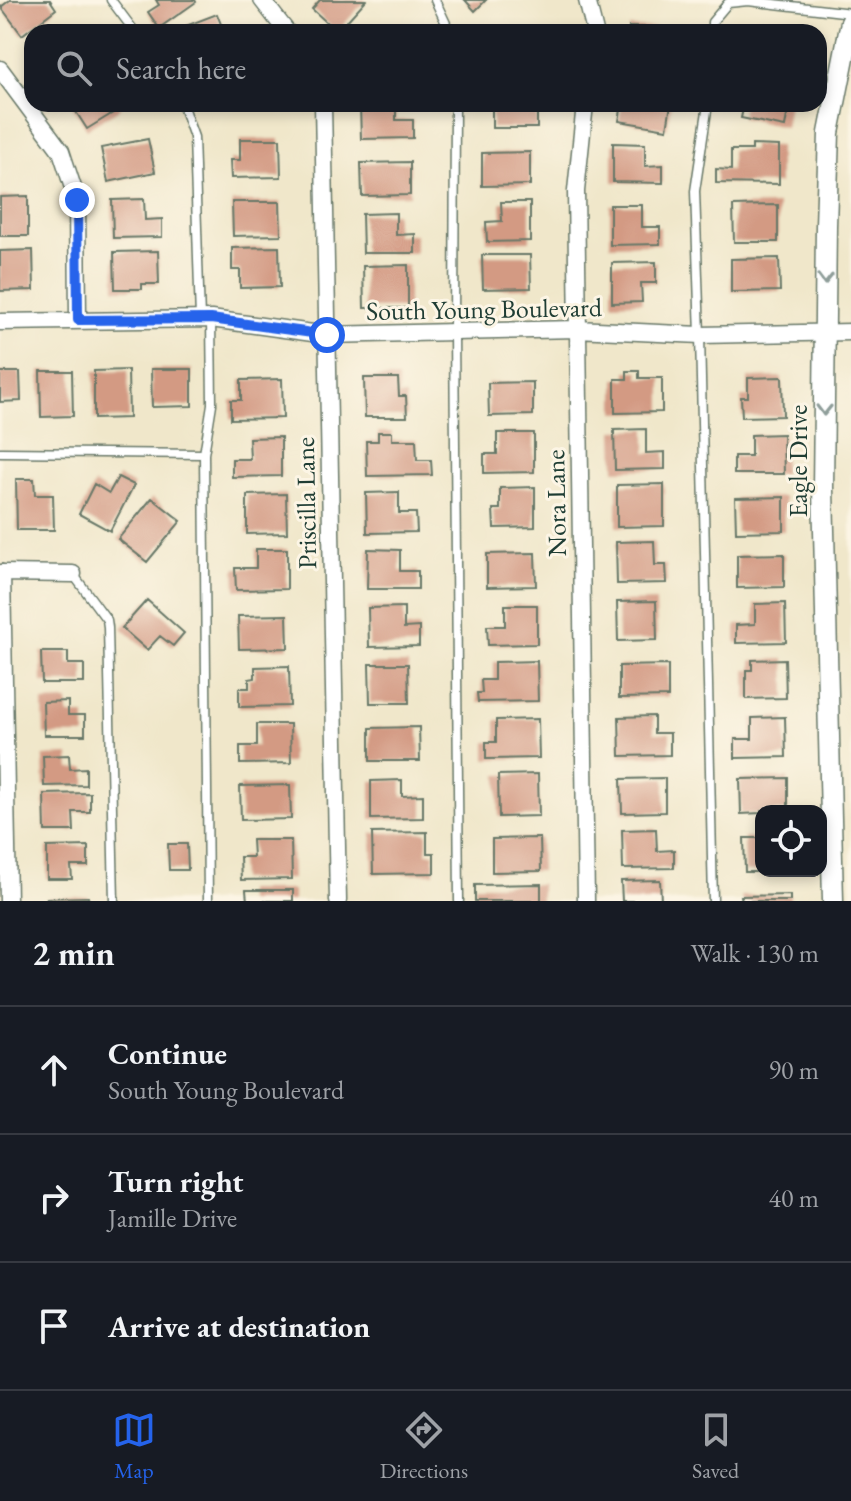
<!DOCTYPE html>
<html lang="en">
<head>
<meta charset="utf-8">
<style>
  :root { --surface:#171b24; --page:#20242c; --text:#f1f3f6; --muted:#9ea1a6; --line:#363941; --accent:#2563eb }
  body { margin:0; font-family:"EB Garamond",serif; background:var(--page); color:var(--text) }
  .controls { position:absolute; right:24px; bottom:24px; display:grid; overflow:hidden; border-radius:16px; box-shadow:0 4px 12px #0003 }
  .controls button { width:72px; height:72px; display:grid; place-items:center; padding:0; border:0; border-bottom:2px solid var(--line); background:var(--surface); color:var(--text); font:40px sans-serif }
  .stop { position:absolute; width:24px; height:24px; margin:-18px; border:6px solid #2563eb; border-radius:50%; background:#fff }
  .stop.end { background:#2563eb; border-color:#fff; box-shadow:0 2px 8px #0008 }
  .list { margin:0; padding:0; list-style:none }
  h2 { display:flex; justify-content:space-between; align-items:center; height:104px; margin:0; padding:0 32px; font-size:34px }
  h2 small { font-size:26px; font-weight:400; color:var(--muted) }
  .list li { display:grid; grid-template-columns:52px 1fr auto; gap:24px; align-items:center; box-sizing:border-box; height:128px; padding:0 32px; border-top:2px solid var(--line) }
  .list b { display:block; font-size:30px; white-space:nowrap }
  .list p { margin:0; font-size:26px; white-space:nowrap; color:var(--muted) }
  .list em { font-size:26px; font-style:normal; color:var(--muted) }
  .icon { flex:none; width:44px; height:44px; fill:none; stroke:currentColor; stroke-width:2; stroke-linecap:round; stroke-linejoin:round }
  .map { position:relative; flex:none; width:851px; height:901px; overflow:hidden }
  .search { position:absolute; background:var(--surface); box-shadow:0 4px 12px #0003; left:24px; right:24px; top:24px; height:88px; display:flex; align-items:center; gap:20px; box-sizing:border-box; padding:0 28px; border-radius:24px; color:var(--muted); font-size:30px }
  .sheet { height:488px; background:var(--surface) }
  nav { display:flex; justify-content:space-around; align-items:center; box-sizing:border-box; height:112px; border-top:2px solid var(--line); background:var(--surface); font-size:22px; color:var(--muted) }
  nav a { display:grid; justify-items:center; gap:4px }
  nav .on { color:var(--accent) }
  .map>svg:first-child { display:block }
  .building { fill:#d39a83 }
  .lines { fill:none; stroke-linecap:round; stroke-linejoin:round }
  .service-casing { stroke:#687868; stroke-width:11 }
  .minor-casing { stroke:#687868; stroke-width:19 }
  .tertiary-casing { stroke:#687868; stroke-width:23 }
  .service { stroke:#fff; stroke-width:8 }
  .minor { stroke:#fff; stroke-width:16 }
  .tertiary { stroke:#fff; stroke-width:20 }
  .oneway { stroke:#8f9e9a }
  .route { stroke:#2563eb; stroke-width:10 }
  .labels { text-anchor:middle; stroke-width:6; stroke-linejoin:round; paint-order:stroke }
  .street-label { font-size:26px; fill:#1f3d34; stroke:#fcf5e5 }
</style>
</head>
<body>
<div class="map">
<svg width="851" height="901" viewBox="0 0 851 901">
  <rect width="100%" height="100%" fill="#fcf5e5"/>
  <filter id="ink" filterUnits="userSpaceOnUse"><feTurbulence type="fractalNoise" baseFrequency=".0125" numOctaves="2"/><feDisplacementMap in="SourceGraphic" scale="16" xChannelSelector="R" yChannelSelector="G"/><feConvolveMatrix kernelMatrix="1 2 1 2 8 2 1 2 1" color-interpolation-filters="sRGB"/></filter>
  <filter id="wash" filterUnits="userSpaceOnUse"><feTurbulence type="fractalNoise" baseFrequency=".006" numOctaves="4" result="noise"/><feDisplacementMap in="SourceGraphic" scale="32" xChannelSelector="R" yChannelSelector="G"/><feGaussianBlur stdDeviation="1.8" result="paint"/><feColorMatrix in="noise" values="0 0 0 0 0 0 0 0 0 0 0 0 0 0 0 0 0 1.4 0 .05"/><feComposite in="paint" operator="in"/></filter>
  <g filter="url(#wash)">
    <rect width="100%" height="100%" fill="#f0e7ca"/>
    <g id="blocks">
      <path class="building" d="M10,0H50L56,9L22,35L1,7Z
        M156,0H195L196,2L159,28L148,12L159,5Z
        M320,0H366L337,32L312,9Z
        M465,0H486L475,11Z
        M217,14L224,32H185L183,27Z
        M766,24L796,31V32H764Z
        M629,27L668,28V32H629Z
        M71,104H118L121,108L87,129Z
        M360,104H396V120H413V138L361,139Z
        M492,104H537V128H492Z
        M622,104H671L667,129L619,121Z
        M744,104H789L785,127L741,118Z
        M148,139L155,172L108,182L101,148Z
        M240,139H280L281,177L231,178L230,160H240Z
        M613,143L645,144V166L663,165V183L613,182Z
        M752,145L779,146V184L716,183V169L731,170V150H752Z
        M530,152V185L482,186V153Z
        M410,162V195L362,196L361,163Z
        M28,196V236H0V197Z
        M144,199L145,220L162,219V237L113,238L112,200Z
        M232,202H280L281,235L233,236Z
        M501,202H530V241L487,242L486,222L502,221Z
        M610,205H642V227H660V244L610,245Z
        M778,205V242H734L733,206Z
        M396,213V235L415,234V253H363L362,214Z
        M279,247L280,287L240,288V270H232V248Z
        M33,250L34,290L0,291V251Z
        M158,251L159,284H142V289H115L114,252Z
        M482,255H530L531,288L483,289Z
        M779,258L780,291L731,292V259Z
        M656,262V283H641L642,302L612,303V263Z
        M408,265V308H364L363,266Z
        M151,369H192V406L152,407Z
        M128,370L129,418L94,419V371Z
        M40,371H72L73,416L41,417Z
        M627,371H639V378H662V412L615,413V379H627Z
        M0,372H20L21,401L0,402Z
        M782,377L783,416L742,417L741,397H748V378Z
        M364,378H398L399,396H406L407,417H365Z
        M282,379L283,418L231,419V400H241V380Z
        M533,382V415L489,416L488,383Z
        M646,429V453L665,452V469L615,470L614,430Z
        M378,432H392V440H416L417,460H431L432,475L367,476L366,441H378Z
        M497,433H534V472L484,473V454H497Z
        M783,434L784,474H734V456H751V435Z
        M281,437V476L232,477V459H250L249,438Z
        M118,477L134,485L110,531L79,514L94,484L109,493Z
        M16,479H34L35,495H53L54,530H17Z
        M664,484V526L617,527V485Z
        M535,487V527L494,528L493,509H500V488Z
        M399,492V513H416L417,532L367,533L366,493Z
        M286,494L287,533L247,534V495Z
        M784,497V531L736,532L735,498Z
        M152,498L181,521L147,562L118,539Z
        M654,541L655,565H666L667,583L617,584L616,542Z
        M256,549H287V589L236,590L235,568H256Z
        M368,549L400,550V571H418V589H367Z
        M535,553L536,586L487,587V554Z
        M784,554V587L737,588V555Z
        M147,600L184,633L173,646L160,636L147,650L122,628Z
        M656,601L657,640L618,641L617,602Z
        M785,603L786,642L736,643V625L755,624V604Z
        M505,605H537V644L488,645L487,626H505Z
        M404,607V628L419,627V646L369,647L368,608Z
        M287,615L288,648L239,649L238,616Z
        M41,652H68V664H84V683H42Z
        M785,659L786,698L746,699V670H752V660Z
        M537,661L538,701L478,702L477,693H482L481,680H494V662Z
        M369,664H408L409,703H370Z
        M668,665V697L619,698V666Z
        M289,666L290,706L239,707V688H249V679L255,678V667Z
        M68,701V715H85V735H44L43,702Z
        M654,716V733H670V755L620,756L619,717Z
        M785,717L786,757L735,758V739H752V718Z
        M538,719L539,758L486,759V742H496V720Z
        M257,724H290L291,763L240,764V746H257Z
        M419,727L420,761H370V728Z
        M69,755L70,769L86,768V785L44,786L43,756Z
        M538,774L539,816L499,817L498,775Z
        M665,778V812L622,813L621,779Z
        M788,778V811H761V813L741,814L740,779Z
        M402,780V796L423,795V818L371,819V781Z
        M290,785L291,819L241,820L240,786Z
        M90,793V812H73L74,831H45L44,794Z
        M656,829L657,851L674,850V868L623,869L622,830Z
        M427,832V853H434V873L373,874L372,833Z
        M540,838L541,871L492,872V839Z
        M744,838H761V872H745Z
        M252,840H291L292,879L241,880L240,857H253Z
        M168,844H187L188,870H169Z
        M88,846V866H71L72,879H47V847Z
        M660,880L661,901H622L621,881Z
        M541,884V901H475V885Z
        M246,890H293V901H247Z
        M790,895V901H742L741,896Z
        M88,897L89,901H48L47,898Z"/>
    </g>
  </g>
  <g filter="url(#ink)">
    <use href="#blocks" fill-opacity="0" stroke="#687868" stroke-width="2"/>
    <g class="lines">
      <defs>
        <path id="service" d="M111,0L135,32
          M435,0L450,32
          M712,32V22L728,3L748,1L851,13
          M182,104L194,137L200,319
          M455,104L454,332L459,901
          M708,104L695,191L700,335L713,901
          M0,452L204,454
          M73,574L107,620L108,627L114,901
          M208,901L204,454L212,404L211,319"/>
        <path id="minor" d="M262,0L287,32
          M587,0L595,32
          M0,69L61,151L77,200L78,320
          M323,104L338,901
          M585,104L576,191L586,901
          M0,322L211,319L327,335L577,329L700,335L851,332
          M0,573L73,574
          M2,573L8,901"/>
        <path id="tertiary" d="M833,901L823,489L826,226L829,133L851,22"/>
      </defs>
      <use href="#service" class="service-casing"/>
      <use href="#minor" class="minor-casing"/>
      <use href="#tertiary" class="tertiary-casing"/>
      <use href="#service" class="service"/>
      <use href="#minor" class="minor"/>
      <use href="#tertiary" class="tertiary"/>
    </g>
    <defs><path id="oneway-chevron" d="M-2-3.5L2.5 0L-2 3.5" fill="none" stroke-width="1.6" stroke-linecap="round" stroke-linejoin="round" transform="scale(2)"/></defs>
    <g class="oneway">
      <use href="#oneway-chevron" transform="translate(825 279) rotate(91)"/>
      <use href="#oneway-chevron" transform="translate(824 410) rotate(91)"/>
    </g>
  </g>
  <g class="lines" filter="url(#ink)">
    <path class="route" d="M77,200L78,320L211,319L327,335"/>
  </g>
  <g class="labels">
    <g class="street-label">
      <text transform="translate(484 309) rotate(-1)" y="9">South Young Boulevard</text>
      <text transform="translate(798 461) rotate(-90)" y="9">Eagle Drive</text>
      <text transform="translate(306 503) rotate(-91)" y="9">Priscilla Lane</text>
      <text transform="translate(556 503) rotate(-91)" y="9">Nora Lane</text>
    </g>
  </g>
</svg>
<div class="controls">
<button><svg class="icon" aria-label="locate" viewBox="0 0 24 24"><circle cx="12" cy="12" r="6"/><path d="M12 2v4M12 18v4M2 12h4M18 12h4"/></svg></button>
</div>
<div class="stop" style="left:327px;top:335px"></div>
<div class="stop end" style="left:77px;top:200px"></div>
<div class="search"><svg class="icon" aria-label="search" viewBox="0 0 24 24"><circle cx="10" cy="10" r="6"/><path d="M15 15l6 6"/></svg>Search here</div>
</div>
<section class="sheet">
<h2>2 min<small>Walk · 130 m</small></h2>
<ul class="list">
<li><svg class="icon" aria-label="ahead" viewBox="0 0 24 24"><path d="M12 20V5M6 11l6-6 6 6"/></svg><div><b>Continue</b><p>South Young Boulevard</p></div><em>90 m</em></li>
<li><svg class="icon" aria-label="right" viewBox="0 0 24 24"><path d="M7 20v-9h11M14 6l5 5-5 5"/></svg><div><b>Turn right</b><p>Jamille Drive</p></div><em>40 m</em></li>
<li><svg class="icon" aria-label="arrive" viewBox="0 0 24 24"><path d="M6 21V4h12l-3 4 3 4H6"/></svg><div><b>Arrive at destination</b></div></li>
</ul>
</section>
<nav>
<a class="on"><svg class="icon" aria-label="map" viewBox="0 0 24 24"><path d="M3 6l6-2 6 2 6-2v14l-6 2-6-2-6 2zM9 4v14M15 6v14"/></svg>Map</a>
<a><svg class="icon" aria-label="directions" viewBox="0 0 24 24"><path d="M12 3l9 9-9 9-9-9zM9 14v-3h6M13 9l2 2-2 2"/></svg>Directions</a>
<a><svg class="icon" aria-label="saved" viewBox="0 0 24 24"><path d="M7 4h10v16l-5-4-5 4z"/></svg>Saved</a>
</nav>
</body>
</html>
